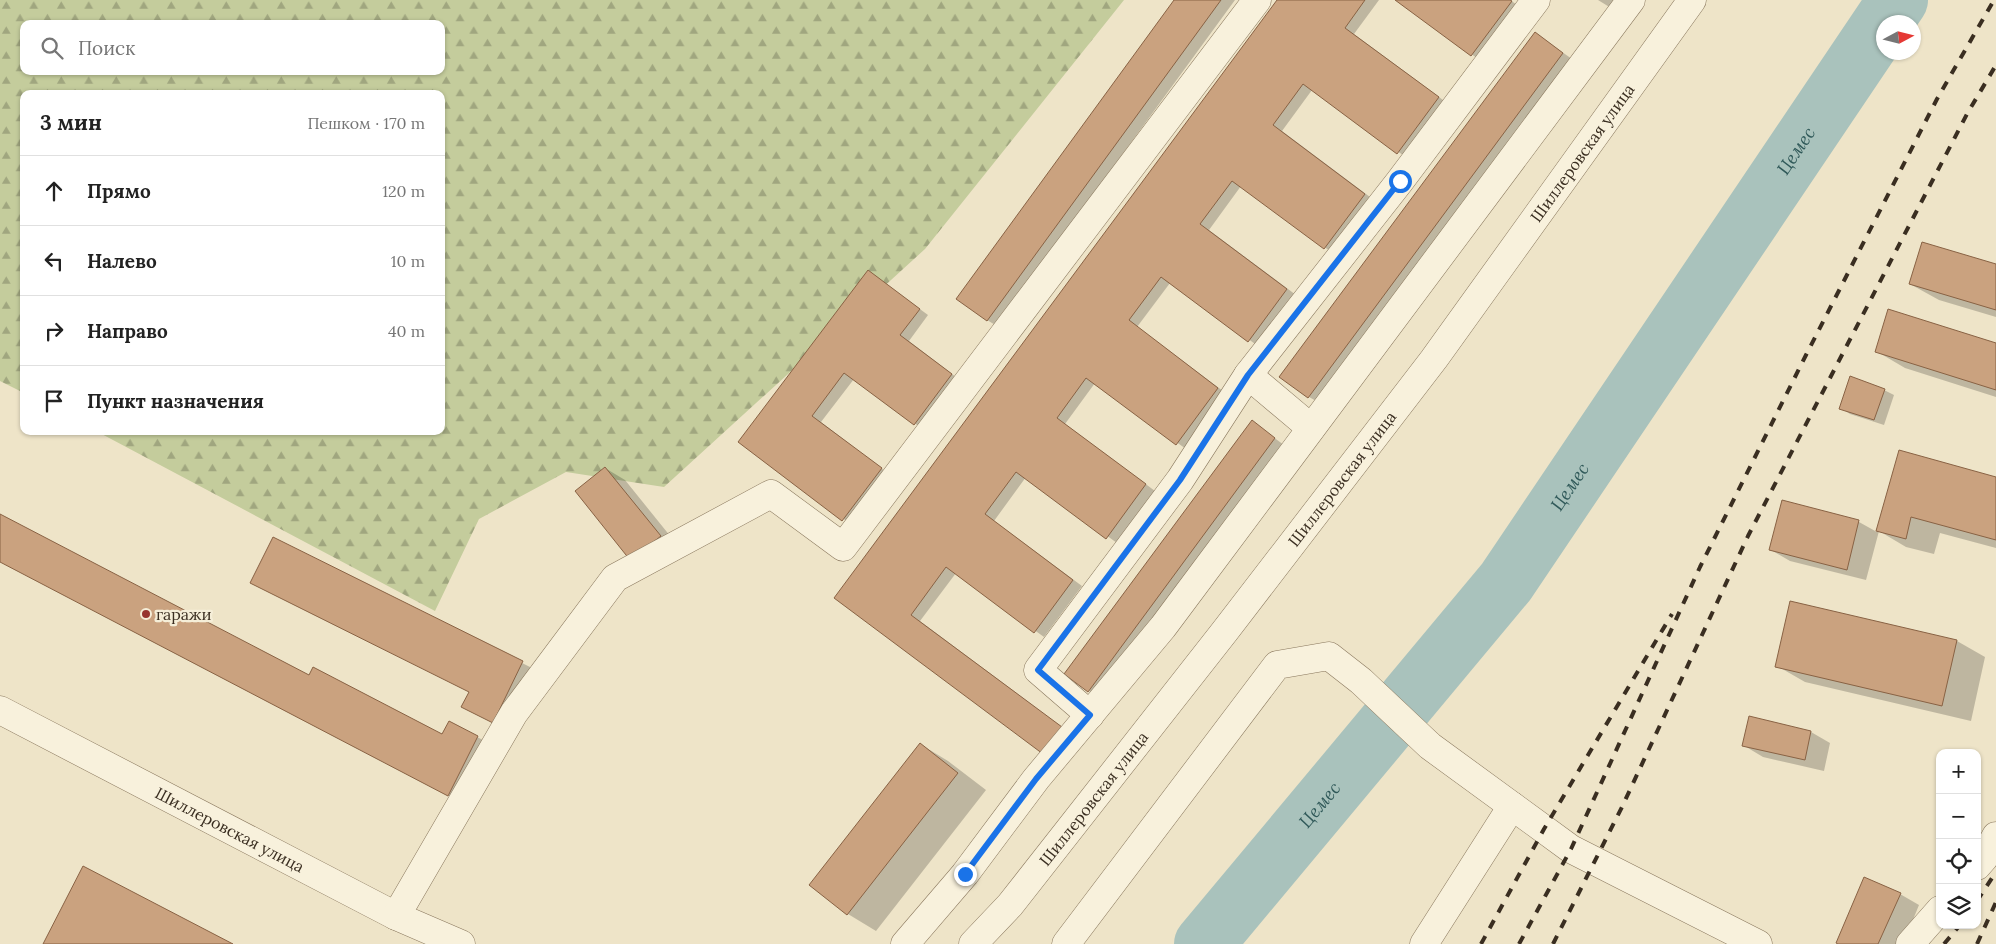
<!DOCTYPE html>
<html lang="ru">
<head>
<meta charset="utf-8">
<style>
  :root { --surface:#fff; --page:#f2f2f2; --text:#222; --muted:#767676; --line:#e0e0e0 }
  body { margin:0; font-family:Lora,serif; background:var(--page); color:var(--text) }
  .controls { position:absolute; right:15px; bottom:15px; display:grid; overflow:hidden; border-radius:10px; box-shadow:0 1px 4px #0004 }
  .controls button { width:45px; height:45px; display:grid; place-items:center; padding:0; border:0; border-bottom:1px solid var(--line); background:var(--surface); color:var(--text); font:25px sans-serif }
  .compass { position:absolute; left:1876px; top:15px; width:45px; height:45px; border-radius:50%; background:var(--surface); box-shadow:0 1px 4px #0004; rotate:83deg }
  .stop { position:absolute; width:15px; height:15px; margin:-11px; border:4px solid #1a73e8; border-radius:50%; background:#fff }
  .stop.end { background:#1a73e8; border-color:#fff; box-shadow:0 1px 5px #0008 }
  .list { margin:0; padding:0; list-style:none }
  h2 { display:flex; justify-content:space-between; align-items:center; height:65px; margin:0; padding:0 20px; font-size:21px }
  h2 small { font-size:16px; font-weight:400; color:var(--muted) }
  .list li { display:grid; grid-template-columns:32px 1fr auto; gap:15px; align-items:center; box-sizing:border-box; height:70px; padding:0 20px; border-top:1px solid var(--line) }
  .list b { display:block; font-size:19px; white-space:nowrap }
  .list em { font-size:16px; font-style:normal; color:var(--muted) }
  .icon { flex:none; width:28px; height:28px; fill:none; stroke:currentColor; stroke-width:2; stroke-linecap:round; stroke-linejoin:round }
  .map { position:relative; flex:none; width:1996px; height:944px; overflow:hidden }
  .search { position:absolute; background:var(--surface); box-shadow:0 1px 4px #0004; left:20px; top:20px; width:425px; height:55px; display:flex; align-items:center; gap:12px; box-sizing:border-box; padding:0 18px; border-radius:10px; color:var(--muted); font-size:19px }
  .panel { position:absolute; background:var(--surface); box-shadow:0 1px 4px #0004; left:20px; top:90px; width:425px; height:345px; border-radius:10px }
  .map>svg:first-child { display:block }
  .forest { fill:url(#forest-firs); fill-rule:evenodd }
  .shadow { fill:#0003 }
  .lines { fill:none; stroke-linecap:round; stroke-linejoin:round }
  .river { stroke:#a9c2bc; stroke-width:60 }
  .building { fill:#caa27f; stroke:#886244 }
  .minor-casing { stroke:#89775d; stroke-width:29 }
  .minor { stroke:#f8f1dc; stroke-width:28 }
  .rail { stroke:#3a2e21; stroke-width:4; stroke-dasharray:9 9; stroke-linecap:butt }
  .route { stroke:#1a73e8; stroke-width:6 }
  .poi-dot { fill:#97342f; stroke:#f5eed8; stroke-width:2 }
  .labels { text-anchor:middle; stroke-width:4.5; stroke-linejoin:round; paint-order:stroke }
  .street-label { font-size:16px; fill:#3a2e21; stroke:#f5eed8 }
  .poi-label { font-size:16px; fill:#3a2e21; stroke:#f5eed8; text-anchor:start }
  .water-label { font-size:18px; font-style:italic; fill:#305959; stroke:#f5eed8 }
</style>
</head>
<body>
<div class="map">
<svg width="1996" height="944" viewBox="0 0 1996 944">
  <defs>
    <pattern id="forest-firs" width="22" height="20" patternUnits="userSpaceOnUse" patternTransform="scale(1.25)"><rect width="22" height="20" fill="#c4cc9c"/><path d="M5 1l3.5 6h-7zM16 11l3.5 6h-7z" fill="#a0a67f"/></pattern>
  </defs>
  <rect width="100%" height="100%" fill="#eee4c8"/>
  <path class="forest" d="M0,0H1124L925,249L664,487L566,472L479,519L435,611L96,431H441V94H24V393L0,381ZM24,24H441V71H24Z"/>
  <path class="shadow" d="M1175,0H1235L997,326L987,320Z
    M1278,0H1379L1354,34L1447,103L1407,158L1312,90L1282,131L1374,200L1334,254L1241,186L1209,230L1296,295L1258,346L1170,283L1137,327L1227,394L1186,449L1095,383L1065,424L1155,491L1117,543L1026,477L994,521L1082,586L1044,637L956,573L920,621L1071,734L836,598Z
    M1397,0H1510L1520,7L1481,61Z
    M1598,0H1617L1611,8Z
    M1535,33L1572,59L1318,402L1309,397Z
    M1996,265V317L1939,300L1910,284Z
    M868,271L928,315L909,341L961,381L924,430L854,379L821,422L890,475L852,525L740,442Z
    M1996,345V397L1905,368L1876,351Z
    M1884,390L1894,395L1884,425L1850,414L1841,408Z
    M1261,428L1284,445L1098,696L1089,691Z
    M1900,452L1996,478V548L1940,533L1934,554L1906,547L1879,531L1866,580L1790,561L1771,550L1783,502L1859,522L1877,532Z
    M605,468L625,480L679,547L650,571Z
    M0,516L309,677L442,735L477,737L487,742L458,800L0,561Z
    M274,539L532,668L503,727L470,692Z
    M1791,602L1957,641L1985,657L1971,721L1805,682L1777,666Z
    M1811,732L1830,743L1824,771L1763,757L1743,745Z
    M920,744L948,761L986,790L876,931L848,914L810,885Z
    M1900,894L1919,905L1903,944H1840Z"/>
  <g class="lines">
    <path class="river" id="s1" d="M1204,944L1506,582L1898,0"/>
  </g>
  <path class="building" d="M1174,0H1221L987,321L956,299Z
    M1277,0H1365L1345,28L1439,97L1397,154L1303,84L1273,125L1365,194L1324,249L1232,181L1200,224L1287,289L1248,342L1161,277L1129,320L1218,388L1176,445L1086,378L1057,418L1146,484L1106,539L1016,472L985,514L1073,580L1034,633L946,567L911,615L1062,727L1043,754L834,598Z
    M1395,0H1510L1512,1L1471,56Z
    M1535,32L1563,53L1308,398L1279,377Z
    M1922,242L1996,264V310L1909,284Z
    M868,270L920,309L900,335L952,374L914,425L844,373L812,416L882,468L842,521L738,442Z
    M1888,309L1996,343V390L1875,352Z
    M1850,376L1885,389L1874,420L1839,409Z
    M1252,420L1275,438L1088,692L1064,674Z
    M1899,450L1996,477V540L1911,517L1906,539L1876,531Z
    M605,467L661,536L630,560L575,491Z
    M1782,500L1859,520L1847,570L1769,550Z
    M0,514L309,675L313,667L442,734L449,721L478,736L448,796L0,562Z
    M273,537L523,661L493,723L461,707L469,692L250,583Z
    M1790,601L1957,640L1942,706L1775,667Z
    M1749,716L1811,731L1805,760L1742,746Z
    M920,743L958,773L847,915L809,885Z
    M83,866L233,944H43Z
    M1864,877L1901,893L1878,944H1838L1836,943Z"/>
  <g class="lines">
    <defs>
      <g id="minor">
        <path d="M1248,375L1311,428"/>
        <path id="s2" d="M0,710L396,916L461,944"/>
        <path d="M1090,715L1038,670L1180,480L1248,375L1400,181L1536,0"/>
        <path d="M1977,866L1984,858L1996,836"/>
        <path d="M396,916L514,713L615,578L771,494L843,547L1257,0"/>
        <path d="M905,944L965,874L1036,779L1163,627L1631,0"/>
        <path id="s3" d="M973,944L1010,905L1225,631L1434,359L1692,0"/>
        <path d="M1066,944L1277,665L1329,656L1361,681L1430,746L1571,849L1758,944"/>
        <path d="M1424,944L1512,806"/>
        <path d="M1910,944L1940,910"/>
      </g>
    </defs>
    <use href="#minor" class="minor-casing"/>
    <use href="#minor" class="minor"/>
    <path class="rail" d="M1977,901L1996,872
      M1481,944L1544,829L1672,614
      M1519,944L1571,849L1700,567L1806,355L1937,99L1994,0
      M1553,944L1622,807L1748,536L1967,114L1996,65
      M1944,944L1960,925
      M1977,944L1996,902"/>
  </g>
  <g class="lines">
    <path class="route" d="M965,874L1036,779L1090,715L1038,670L1180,480L1248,375L1400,181"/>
  </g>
  <circle class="poi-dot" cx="146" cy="614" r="5"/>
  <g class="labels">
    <g class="street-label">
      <text dy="6" stroke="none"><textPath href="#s3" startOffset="999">Шиллеровская улица</textPath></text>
      <text dy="6" stroke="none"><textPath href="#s3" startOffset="594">Шиллеровская улица</textPath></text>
      <text dy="6" stroke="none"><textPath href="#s3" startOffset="189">Шиллеровская улица</textPath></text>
      <text dy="6" stroke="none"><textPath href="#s2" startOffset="259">Шиллеровская улица</textPath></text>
    </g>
    <g class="poi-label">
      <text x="156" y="620">гаражи</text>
    </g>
    <g class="water-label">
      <text dy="6" stroke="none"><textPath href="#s1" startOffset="991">Цемес</textPath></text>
      <text dy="6" stroke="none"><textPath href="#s1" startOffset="586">Цемес</textPath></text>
      <text dy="6" stroke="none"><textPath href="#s1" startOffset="181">Цемес</textPath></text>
    </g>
  </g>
</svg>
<div class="controls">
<button>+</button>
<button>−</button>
<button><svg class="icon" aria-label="locate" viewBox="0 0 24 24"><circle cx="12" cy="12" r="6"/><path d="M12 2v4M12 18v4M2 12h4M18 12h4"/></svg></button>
<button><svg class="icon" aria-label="layers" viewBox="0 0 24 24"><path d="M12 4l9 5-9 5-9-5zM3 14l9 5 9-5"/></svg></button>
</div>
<svg class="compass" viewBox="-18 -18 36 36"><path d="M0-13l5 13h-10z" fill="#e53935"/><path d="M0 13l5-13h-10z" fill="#767676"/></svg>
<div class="stop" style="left:1400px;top:181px"></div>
<div class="stop end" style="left:965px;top:874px"></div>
<div class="search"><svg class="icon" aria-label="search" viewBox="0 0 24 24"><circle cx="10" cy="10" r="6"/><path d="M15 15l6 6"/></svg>Поиск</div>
<section class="panel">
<h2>3 мин<small>Пешком · 170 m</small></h2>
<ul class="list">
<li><svg class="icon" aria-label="ahead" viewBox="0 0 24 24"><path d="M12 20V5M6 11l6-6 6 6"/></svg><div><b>Прямо</b></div><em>120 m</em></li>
<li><svg class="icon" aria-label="left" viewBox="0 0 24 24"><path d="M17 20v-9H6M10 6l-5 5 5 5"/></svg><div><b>Налево</b></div><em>10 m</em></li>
<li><svg class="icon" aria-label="right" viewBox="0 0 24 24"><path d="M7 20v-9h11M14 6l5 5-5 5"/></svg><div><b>Направо</b></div><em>40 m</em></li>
<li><svg class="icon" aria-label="arrive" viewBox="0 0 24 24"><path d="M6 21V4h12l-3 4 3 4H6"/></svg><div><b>Пункт назначения</b></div></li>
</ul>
</section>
</div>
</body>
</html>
